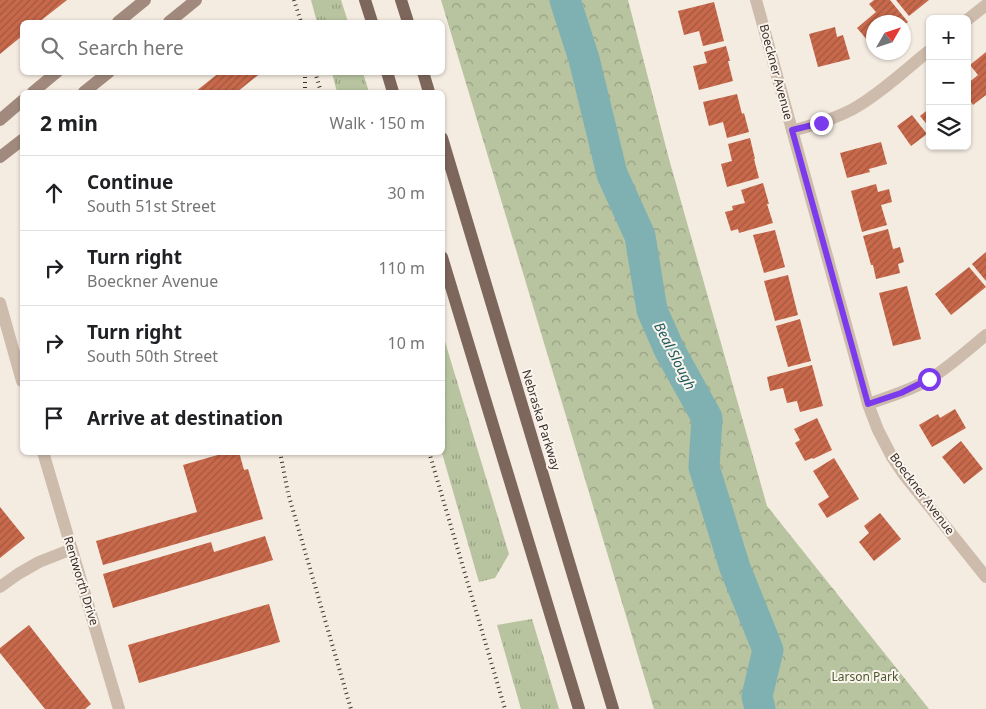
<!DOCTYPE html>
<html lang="en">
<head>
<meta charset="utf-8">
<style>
  :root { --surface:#fff; --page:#f2f2f2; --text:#202124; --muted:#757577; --line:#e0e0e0 }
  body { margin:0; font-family:"Noto Sans",sans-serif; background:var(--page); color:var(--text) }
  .controls { position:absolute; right:15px; top:15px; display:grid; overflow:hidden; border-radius:8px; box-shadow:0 1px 4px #0004 }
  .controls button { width:45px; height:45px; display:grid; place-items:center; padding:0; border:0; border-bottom:1px solid var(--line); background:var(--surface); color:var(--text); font:25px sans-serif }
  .compass { position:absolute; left:866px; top:15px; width:45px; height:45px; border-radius:50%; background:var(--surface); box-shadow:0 1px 4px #0004; rotate:51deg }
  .stop { position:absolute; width:15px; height:15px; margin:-11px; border:4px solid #7c3aed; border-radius:50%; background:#fff }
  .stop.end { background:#7c3aed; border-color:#fff; box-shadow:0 1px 5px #0008 }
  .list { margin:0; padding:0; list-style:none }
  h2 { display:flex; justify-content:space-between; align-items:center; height:65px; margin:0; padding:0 20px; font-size:21px }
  h2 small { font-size:16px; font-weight:400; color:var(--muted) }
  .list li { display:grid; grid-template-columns:32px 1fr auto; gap:15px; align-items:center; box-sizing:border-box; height:75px; padding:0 20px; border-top:1px solid var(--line) }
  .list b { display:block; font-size:19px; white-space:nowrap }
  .list p { margin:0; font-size:16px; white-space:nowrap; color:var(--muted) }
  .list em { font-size:16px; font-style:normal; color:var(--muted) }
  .icon { flex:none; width:28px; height:28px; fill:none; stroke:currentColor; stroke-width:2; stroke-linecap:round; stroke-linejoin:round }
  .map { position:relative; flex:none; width:986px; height:709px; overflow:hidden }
  .search { position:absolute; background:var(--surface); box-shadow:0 1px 4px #0004; left:20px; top:20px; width:425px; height:55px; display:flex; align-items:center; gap:12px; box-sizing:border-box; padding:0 18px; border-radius:8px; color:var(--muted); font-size:19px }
  .panel { position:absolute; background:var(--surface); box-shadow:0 1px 4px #0004; left:20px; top:90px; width:425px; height:365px; border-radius:8px }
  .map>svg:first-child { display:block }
  .grass { fill:url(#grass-tufts) }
  .park { fill:url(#park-crowns) }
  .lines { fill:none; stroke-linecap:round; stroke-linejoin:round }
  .river { stroke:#7fb0b2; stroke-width:31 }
  .building { fill:url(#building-hatch) }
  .minor { stroke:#cdbbac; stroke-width:12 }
  .secondary { stroke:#a18a7d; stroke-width:12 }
  .primary { stroke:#7d675c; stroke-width:12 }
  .rail { stroke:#3b302b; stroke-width:4; stroke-dasharray:1 4; stroke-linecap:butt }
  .route { stroke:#7c3aed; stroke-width:6 }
  .labels { text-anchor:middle; stroke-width:4; stroke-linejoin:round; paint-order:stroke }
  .street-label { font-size:12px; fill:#3b302b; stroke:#fbf5ee }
  .park-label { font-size:12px; fill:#4a5a2e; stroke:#fbf5ee }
  .water-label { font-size:14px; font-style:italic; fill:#1f5a5e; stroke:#fbf5ee }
</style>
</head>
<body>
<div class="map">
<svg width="986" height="709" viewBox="0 0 986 709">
  <defs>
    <pattern id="grass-tufts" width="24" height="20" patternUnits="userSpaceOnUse" patternTransform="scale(1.25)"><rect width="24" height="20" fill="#b8c4a0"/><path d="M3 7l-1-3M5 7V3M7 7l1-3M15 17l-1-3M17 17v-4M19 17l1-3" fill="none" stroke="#97a083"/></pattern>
    <pattern id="park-crowns" width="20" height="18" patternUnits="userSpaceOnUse" patternTransform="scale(1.25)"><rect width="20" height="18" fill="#b8c4a0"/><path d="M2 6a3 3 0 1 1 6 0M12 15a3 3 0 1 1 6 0" fill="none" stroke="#97a083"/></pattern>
    <pattern id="building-hatch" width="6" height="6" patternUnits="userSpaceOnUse" patternTransform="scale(1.25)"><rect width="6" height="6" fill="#c8694b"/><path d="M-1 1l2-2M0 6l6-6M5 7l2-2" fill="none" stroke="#a4573f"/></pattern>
  </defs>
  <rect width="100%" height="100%" fill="#f4ebe1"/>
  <path class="grass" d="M311,0H341L348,22H317Z
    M332,73H363L369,92H337Z
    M443,335L509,554L495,578L479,582L442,453V452Z
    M532,619L559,709H521L497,625Z"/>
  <path class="park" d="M441,0H628L669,159L767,506L929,709H654Z"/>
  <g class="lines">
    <path class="river" d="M565,0L584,59L612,174L640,236L652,310L669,349L707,418L704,467L735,568L768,650L757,696L760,709"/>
  </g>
  <path class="building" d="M0,0H67L39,22H22V36L0,54Z
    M874,0H890L908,22L904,25V22H874V48L857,28L876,12L869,4Z
    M896,0H929L909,16Z
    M714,2L724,41L703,46L699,31L684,35L678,11Z
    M835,27L837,37L843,35L850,59L818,67L809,34Z
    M726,46L730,61H728L733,81L699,90L693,66L707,63L704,52Z
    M986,52V95L973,105L967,97V84L978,75L970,65Z
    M220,72H262L237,92H195Z
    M737,94L742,114L744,113L749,132L727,138L723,122L709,126L703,102Z
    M930,108V128L920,116Z
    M912,115L927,134L911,146L897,126Z
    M750,138L755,159H754L759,178L727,187L721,164L732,161L728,144Z
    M881,142L887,164L869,169L870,172L847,178L840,153Z
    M763,183L769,204H767L773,223L739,233L738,229L731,231L725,212L733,210L732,206L745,203L741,190Z
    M876,184L878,192L889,189L892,202L881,205L887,225L862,232L851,191Z
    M888,229L893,249L900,247L904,262L898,264L900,273L876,279L873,265H871L863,236Z
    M775,230L785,267L764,273L753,235Z
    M986,252V281L972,264Z
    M969,267L986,287L951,315L935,294Z
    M788,275L798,315L775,321L764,281Z
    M907,286L921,339L893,346L879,293Z
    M800,319L811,361L788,367L776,326Z
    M812,365L823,406L800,412L797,401L787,403L783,388L770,391L767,377Z
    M955,409L966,428L932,447L919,425L938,414L940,418Z
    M817,418L832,450L813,459L812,458L805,461L795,443L800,440L794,429Z
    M961,441L983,469L964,484L942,457Z
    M228,452H239L244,470L248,469L263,519L103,565L96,541L197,512L183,465Z
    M834,458L859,499L827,518L818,504L829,497L813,471Z
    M0,507L25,538L0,558Z
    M880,513L901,539L874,561L859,542L869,533L864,526Z
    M265,536L273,560L113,608L103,574L211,542L214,552Z
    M269,604L280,642L139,683L128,645Z
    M29,625L91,704L85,709H45L0,653V648Z"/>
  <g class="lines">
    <path class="minor" d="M756,0L868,404L878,430L892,457L905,476L986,577
      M967,20L986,5
      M792,131C813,125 834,119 853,109C880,94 906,69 930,50
      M0,303L22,381
      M868,404C889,397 911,390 930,379C950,366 968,350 986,335
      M43,452L119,709
      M0,587L18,574L39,562L72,549"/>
    <path class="secondary" d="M118,22L145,0
      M169,22L196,0
      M33,92L57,72
      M84,92L109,72
      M0,120L22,101
      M0,157L22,140"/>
    <path class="primary" d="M365,0L372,22
      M401,0L408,22
      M387,72L393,92
      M423,72L429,92
      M442,138L613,709
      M442,257L579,709"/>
    <path class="rail" d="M294,0L301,22
      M305,72V92
      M315,72L321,92
      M280,452L288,493L351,709
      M429,452L505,709"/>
  </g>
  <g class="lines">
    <path class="route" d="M821,123L792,130L868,404L901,393L929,379"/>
  </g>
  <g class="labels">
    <g class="street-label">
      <text transform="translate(776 72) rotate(75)" y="4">Boeckner Avenue</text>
      <text transform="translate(541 420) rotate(73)" y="4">Nebraska Parkway</text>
      <text transform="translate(922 494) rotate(53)" y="4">Boeckner Avenue</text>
      <text transform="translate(81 581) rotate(73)" y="4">Rentworth Drive</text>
    </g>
    <g class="park-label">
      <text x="865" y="681">Larson Park</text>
    </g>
    <g class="water-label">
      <text transform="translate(675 356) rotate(63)" y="5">Beal Slough</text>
    </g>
  </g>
</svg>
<div class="controls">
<button>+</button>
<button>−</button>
<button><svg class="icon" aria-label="layers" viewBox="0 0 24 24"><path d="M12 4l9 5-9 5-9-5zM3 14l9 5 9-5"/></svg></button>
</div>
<svg class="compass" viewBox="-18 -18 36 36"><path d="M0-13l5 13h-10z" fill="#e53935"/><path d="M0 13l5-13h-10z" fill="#757577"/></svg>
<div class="stop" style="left:929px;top:379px"></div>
<div class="stop end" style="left:821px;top:123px"></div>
<div class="search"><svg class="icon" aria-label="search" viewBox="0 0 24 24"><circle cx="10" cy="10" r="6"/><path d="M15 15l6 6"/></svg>Search here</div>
<section class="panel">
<h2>2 min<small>Walk · 150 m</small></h2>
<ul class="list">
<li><svg class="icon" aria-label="ahead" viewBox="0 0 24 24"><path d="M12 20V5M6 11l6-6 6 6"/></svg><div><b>Continue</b><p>South 51st Street</p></div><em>30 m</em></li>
<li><svg class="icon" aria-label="right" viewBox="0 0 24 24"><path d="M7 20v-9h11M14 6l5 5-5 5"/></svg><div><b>Turn right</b><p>Boeckner Avenue</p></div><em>110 m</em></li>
<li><svg class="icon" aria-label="right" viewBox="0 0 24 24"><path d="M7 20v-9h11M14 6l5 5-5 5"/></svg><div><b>Turn right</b><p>South 50th Street</p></div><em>10 m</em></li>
<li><svg class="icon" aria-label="arrive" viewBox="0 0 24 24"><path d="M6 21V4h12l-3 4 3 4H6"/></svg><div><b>Arrive at destination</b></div></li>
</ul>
</section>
</div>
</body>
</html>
